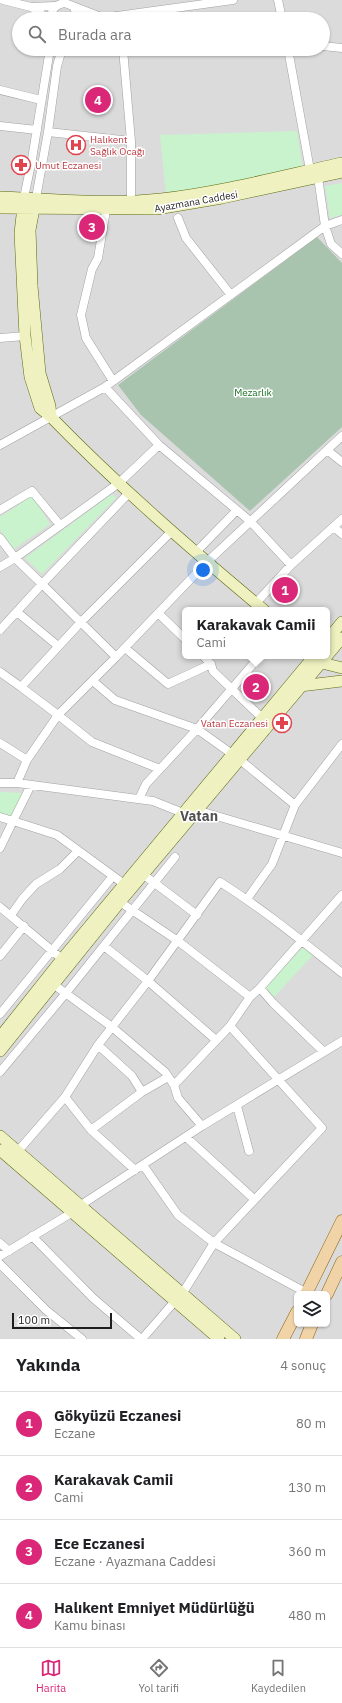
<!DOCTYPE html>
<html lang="tr">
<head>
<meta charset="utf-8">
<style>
  :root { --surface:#fff; --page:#f2f2f2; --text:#202124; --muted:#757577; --line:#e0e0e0; --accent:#db2777 }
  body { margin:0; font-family:"IBM Plex Sans",sans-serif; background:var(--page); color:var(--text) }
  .controls { position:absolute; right:12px; bottom:12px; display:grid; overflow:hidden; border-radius:6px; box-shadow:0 1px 3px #0004 }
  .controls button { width:36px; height:36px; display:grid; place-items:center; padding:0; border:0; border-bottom:1px solid var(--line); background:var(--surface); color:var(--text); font:20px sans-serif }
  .scale { position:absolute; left:12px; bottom:10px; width:100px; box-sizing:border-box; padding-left:4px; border:2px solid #1e1e1e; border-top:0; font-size:11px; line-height:14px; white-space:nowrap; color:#1e1e1e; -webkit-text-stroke:3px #fff; paint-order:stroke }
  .you { position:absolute; left:203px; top:570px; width:14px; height:14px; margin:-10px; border:3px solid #fff; border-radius:50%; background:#1a73e8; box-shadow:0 0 0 6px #1a73e833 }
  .badge { display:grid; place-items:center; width:26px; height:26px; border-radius:50%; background:var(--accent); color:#fff; font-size:13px; font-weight:700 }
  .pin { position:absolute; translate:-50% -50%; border:2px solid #fff; box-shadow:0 1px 4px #0006 }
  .popup { position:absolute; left:182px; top:607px; width:148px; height:52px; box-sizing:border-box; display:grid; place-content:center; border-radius:6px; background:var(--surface); filter:drop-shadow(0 1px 3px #0005); font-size:13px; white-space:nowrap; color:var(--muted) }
  .popup b { font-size:15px; color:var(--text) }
  .popup::after { content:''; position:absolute; left:50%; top:100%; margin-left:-8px; border:8px solid transparent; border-top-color:var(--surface) }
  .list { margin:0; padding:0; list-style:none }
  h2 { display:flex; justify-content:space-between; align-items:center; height:52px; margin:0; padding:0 16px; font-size:17px }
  h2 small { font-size:13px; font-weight:400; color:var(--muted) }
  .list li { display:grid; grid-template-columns:26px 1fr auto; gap:12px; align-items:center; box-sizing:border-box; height:64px; padding:0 16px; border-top:1px solid var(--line) }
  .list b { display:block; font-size:15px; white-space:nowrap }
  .list p { margin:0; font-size:13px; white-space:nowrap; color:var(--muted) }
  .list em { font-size:13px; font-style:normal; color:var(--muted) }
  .icon { flex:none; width:22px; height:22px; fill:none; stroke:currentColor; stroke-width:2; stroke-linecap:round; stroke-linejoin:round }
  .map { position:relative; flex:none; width:342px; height:1339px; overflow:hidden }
  .search { position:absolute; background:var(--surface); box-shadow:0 1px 3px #0004; left:12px; right:12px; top:12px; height:44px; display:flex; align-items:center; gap:10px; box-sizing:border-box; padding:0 14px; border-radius:22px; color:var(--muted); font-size:15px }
  .sheet { height:308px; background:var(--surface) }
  nav { display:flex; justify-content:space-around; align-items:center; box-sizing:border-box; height:56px; border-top:1px solid var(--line); background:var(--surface); font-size:11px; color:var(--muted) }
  nav a { display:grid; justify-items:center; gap:2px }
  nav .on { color:var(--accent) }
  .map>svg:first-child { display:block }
  .residential { fill:#dcdbdb; fill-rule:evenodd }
  .cemetery { fill:#a9c4ae }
  .park { fill:#c8f3cc }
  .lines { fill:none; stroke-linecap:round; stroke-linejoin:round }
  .street-casing { stroke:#a2a2a2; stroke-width:9 }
  .secondary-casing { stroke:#5e6911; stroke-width:12 }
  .primary-casing { stroke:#876211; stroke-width:13 }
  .street { stroke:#fff; stroke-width:8 }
  .secondary { stroke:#eff2c0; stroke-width:11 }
  .primary { stroke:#f1d3a8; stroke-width:12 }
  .labels { text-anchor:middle; stroke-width:3; stroke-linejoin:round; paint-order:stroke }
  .health-label { font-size:10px; fill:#be3a42; stroke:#fff; text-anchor:start }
  .street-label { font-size:10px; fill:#1e1e1e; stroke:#fff }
  .park-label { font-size:10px; fill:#187021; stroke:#fff }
  .district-label { font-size:14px; font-weight:bold; fill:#515151; stroke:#fff }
</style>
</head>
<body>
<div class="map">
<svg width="342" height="1339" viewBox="0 0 342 1339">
  <rect width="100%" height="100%" fill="#eeebe6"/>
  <path class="residential" d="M0,0H342V1339H0ZM19,19H323V49H19ZM185,610H327V656H185ZM297,1294H327V1324H297Z"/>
  <path class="cemetery" d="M317,237L342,263V427L250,511L141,415L118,385Z"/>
  <path class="park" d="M297,131L303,169L225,186L166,194L160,135Z
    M342,183V215L330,218L325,186Z
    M112,494L116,498L42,574L25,558Z
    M32,496L50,524L14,549L0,530V517Z
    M0,792L24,793L11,818L0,815Z
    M306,944L315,953L274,997L265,988Z"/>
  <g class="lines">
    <defs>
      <path id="street" d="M3,0L31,7L49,19
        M278,0L282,19
        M31,7L55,6
        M74,8L76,12V19
        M52,19C50,10 56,4 65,3L101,17
        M95,19L233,0
        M323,46L342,48
        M123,49L131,141V200
        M288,49L310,170
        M0,90L41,100
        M0,126L37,130
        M48,132L131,141
        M318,177L325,226L342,220
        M24,198L32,159L50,49
        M36,198L48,132L57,66L62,49
        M106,210L98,258L92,269L81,315L86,338L113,381
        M178,218L186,238L231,295
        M0,338L25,336
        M105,387L159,445L250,521L291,565
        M0,445L105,387L325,226L331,244L342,254
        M327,450L342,462
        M0,510L32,491L60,525
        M334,527L342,534
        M0,538L15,558L119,483L159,445
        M196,552L237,510
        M0,567L15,558L42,584L129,493
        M256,603L291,565L342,519
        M17,612L58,646
        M158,613L185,639
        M0,630L42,584L116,657L207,562L342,436
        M125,648L168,684L211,664
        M203,656L211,664L213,671L262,718
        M260,656L197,729L239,759L295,805
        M0,672L21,687L81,622L172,531
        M21,687L58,715L116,657
        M0,743L27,760L17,783H0
        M27,760L58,715L92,742L160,769L197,729L115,700L93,681
        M17,783L153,801L188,815
        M31,785L13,821L57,835L124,884
        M139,799L146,784L160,769
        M193,809L342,853
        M0,817L13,821L0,848
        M140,872L197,915
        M247,899L272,864L295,805L342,744
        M120,902L178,941L250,997
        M0,907L62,959
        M11,915L23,898L36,884L60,869L78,851
        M104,946L148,981L216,1040
        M0,956L24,926
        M53,984L112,1027L165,1072L174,1085L178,1098L202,1126
        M260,988L273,1003L324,1052
        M0,1014L113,876
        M98,1045L132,1076L142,1092
        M0,1072L66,993L175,857
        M174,1085L230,1026L250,997L260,988L342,895
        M65,1097L91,1130L135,1170
        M237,1106L249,1151
        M91,1130L142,1092L168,1077
        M186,1137L254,1199
        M18,1151L65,1097L98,1045L148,981L220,882C263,909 302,941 342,973
        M143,1165L178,1215L214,1243L307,1293
        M81,1205L202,1126L342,1041
        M32,1236L93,1298L141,1339
        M0,1243L9,1251
        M0,1256L73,1212
        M0,1264L46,1310L82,1339
        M182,1294L214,1243L322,1128L230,1026
        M142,1339L175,1301"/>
      <path id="secondary" d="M0,197C53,199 108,205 161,199C222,192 282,176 342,163
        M24,198L20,233L25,336L30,377L40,408L51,417L50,406L40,373L32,286L30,230L36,198
        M0,208L157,209L222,198L342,172
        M51,417C118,486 191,549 264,610
        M327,640L342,622
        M317,659L322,663L342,668
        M300,686L342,681
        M0,1037L62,959L314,656
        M0,1051L120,902L342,638
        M0,1136L235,1339
        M0,1150L219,1339"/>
      <path id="primary" d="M306,1294L342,1221
        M327,1294L342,1262
        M283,1339L297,1312
        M306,1339L312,1324"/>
    </defs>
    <use href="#street" class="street-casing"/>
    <use href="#secondary" class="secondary-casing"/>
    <use href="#primary" class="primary-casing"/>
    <use href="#street" class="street"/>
    <use href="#secondary" class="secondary"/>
    <use href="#primary" class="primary"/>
  </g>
  <defs>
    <symbol id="hospital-ring" viewBox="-11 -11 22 22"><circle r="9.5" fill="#fff" stroke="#e0444e" stroke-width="1.5"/><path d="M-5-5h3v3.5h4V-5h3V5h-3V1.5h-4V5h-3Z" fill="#e0444e"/></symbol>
    <symbol id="pharmacy-ring" viewBox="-11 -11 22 22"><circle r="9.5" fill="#fff" stroke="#e0444e" stroke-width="1.5"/><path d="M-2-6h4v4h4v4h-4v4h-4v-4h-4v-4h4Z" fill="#e0444e"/></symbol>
  </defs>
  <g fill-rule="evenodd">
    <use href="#hospital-ring" x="65" y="134" width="22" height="22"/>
    <use href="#pharmacy-ring" x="10" y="154" width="22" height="22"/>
    <use href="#pharmacy-ring" x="271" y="712" width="22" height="22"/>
  </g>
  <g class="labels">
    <g class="health-label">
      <text x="90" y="143">Halıkent<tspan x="90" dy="12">Sağlık Ocağı</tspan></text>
      <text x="35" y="169">Umut Eczanesi</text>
      <text x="268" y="727" text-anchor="end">Vatan Eczanesi</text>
    </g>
    <g class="street-label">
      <text transform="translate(196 201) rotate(-10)" y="4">Ayazmana Caddesi</text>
    </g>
    <g class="park-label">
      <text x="253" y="396">Mezarlık</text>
    </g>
    <g class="district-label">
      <text x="199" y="821">Vatan</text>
    </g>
  </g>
</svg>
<div class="controls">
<button><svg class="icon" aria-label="layers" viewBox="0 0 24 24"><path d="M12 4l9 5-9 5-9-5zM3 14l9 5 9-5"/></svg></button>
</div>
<div class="scale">100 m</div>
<div class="you"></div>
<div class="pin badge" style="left:285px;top:590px">1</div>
<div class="pin badge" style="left:256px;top:687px">2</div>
<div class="popup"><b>Karakavak Camii</b>Cami</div>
<div class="pin badge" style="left:92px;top:227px">3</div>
<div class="pin badge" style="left:98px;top:100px">4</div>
<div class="search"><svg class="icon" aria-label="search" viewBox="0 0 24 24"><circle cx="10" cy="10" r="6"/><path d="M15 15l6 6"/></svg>Burada ara</div>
</div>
<section class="sheet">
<h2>Yakında<small>4 sonuç</small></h2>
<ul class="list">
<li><span class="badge">1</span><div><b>Gökyüzü Eczanesi</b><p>Eczane</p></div><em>80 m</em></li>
<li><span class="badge">2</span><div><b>Karakavak Camii</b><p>Cami</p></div><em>130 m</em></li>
<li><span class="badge">3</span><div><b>Ece Eczanesi</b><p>Eczane · Ayazmana Caddesi</p></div><em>360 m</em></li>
<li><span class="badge">4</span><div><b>Halıkent Emniyet Müdürlüğü</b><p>Kamu binası</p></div><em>480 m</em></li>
</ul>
</section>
<nav>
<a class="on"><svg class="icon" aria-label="map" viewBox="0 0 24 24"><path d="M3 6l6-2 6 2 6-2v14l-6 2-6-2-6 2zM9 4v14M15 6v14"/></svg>Harita</a>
<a><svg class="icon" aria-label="directions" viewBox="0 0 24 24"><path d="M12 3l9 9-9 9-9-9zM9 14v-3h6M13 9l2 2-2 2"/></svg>Yol tarifi</a>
<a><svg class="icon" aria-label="saved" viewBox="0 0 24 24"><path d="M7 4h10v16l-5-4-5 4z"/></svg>Kaydedilen</a>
</nav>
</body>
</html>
